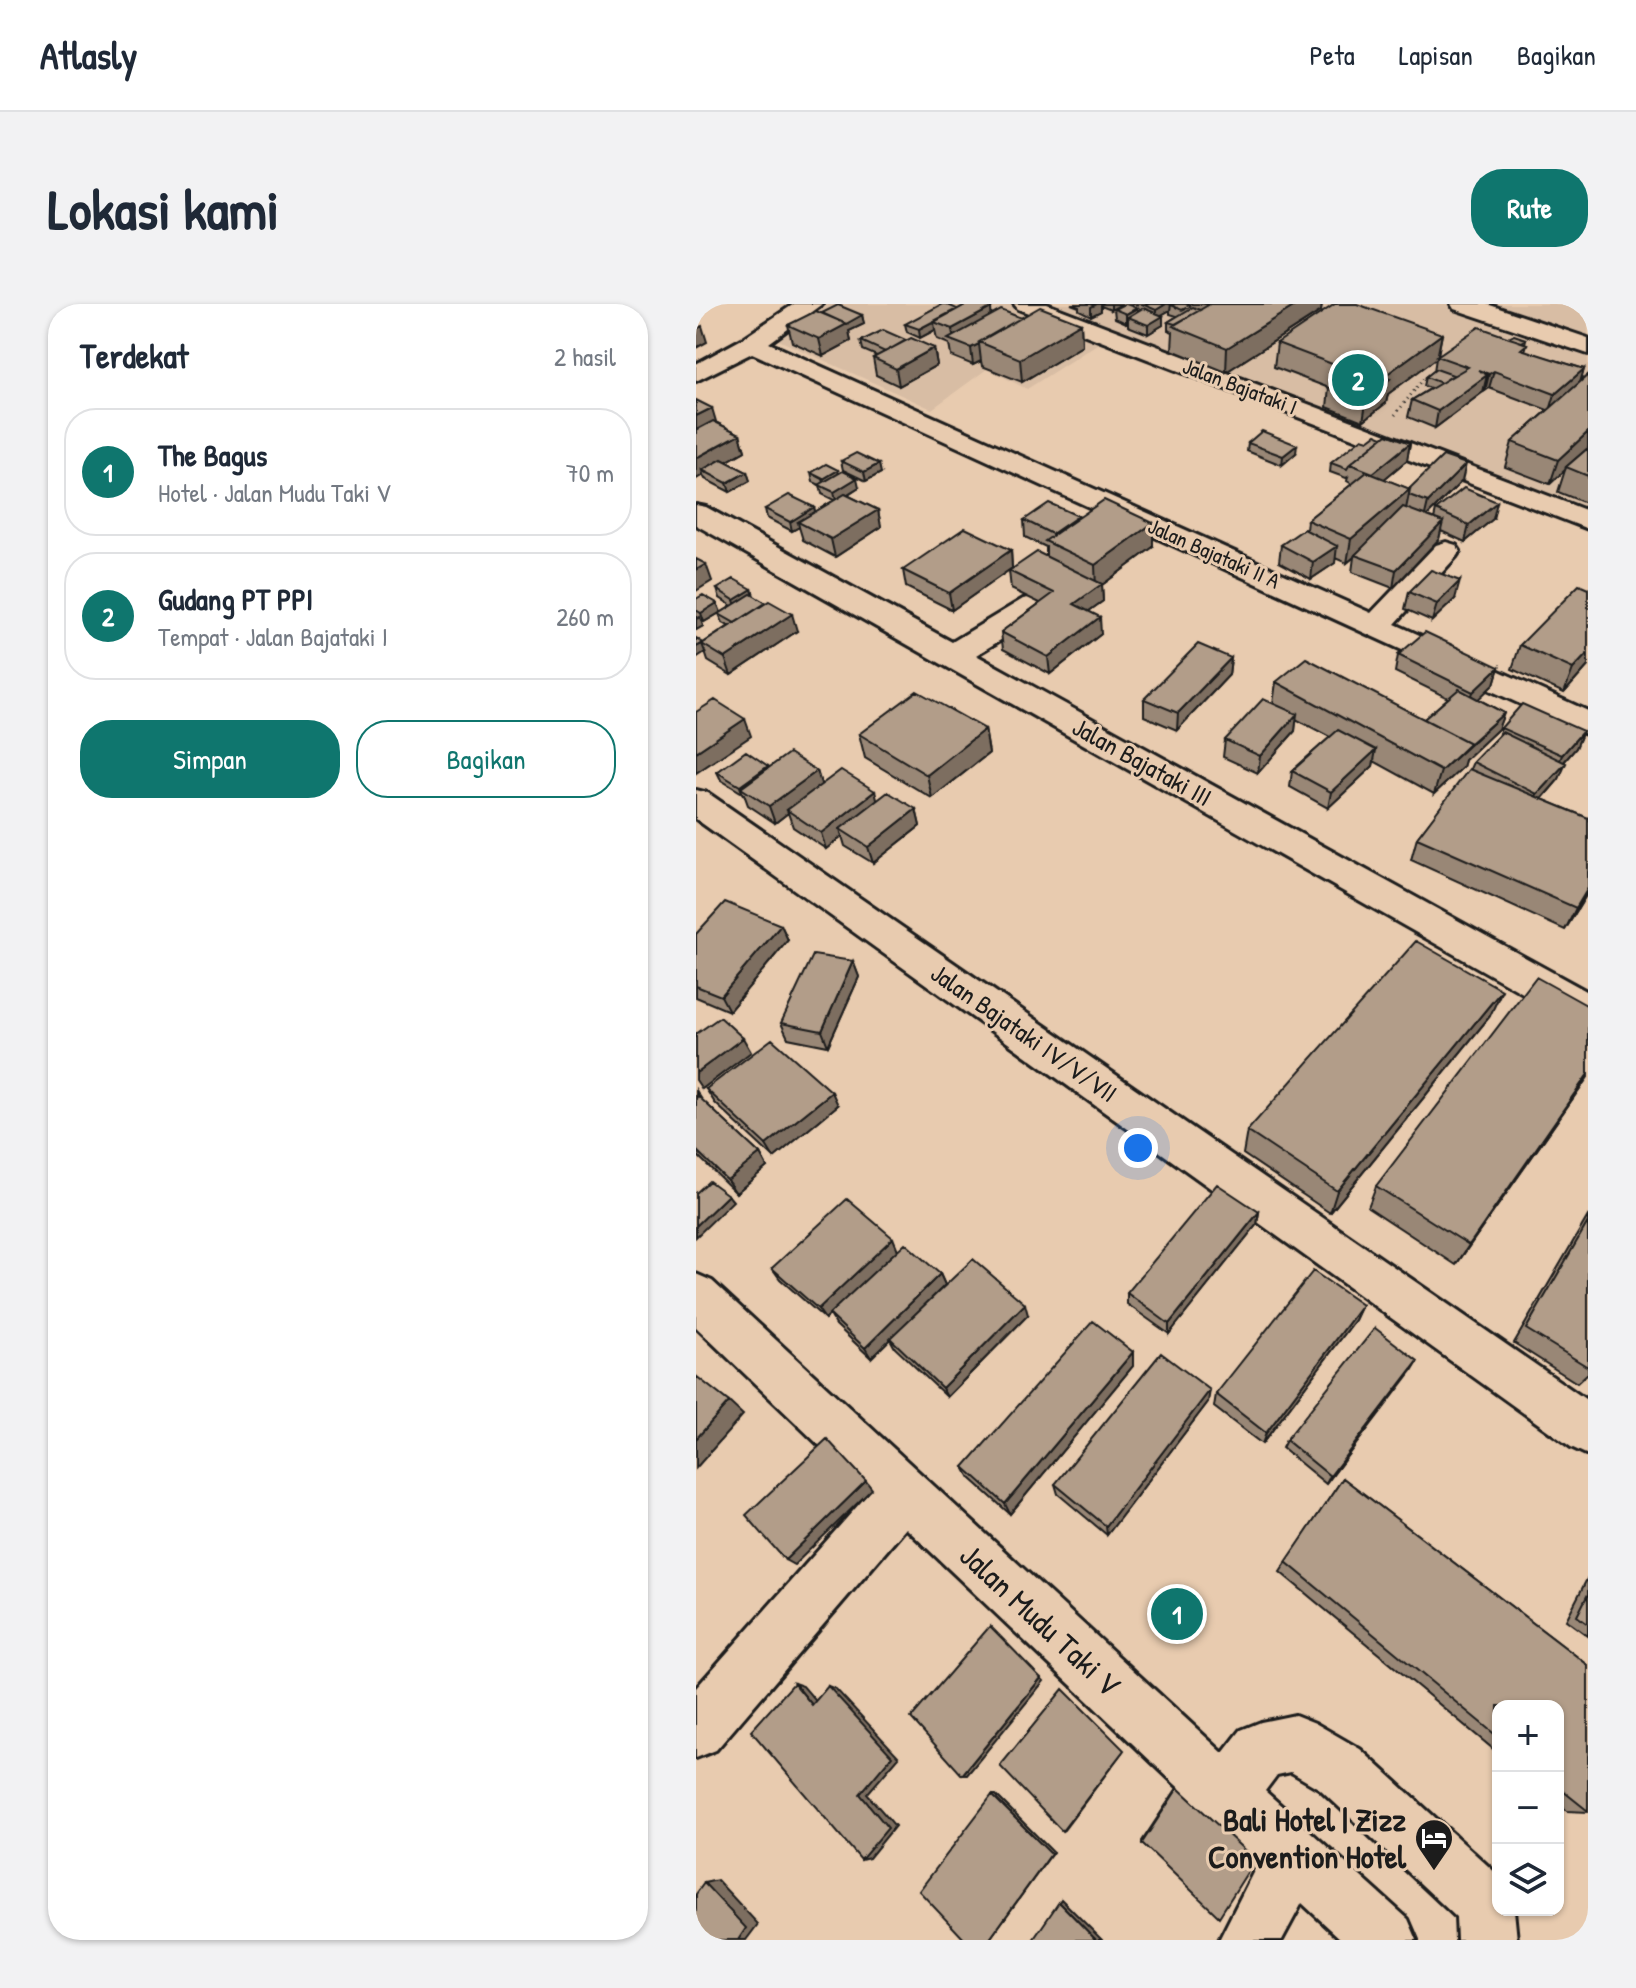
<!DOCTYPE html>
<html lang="id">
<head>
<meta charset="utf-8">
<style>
  :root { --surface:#fff; --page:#f2f2f3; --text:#1f2937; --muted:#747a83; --line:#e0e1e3; --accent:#0f766e }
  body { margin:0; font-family:"Patrick Hand",sans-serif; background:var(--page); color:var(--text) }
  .controls { position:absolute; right:24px; bottom:24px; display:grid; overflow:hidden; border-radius:16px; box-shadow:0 2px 6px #0004 }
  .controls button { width:72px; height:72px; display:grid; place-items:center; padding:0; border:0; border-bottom:2px solid var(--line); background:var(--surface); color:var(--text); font:40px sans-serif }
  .you { position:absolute; left:442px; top:844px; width:28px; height:28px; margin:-20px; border:6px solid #fff; border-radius:50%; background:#1a73e8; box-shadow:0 0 0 12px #1a73e833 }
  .badge { display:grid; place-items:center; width:52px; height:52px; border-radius:50%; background:var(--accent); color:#fff; font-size:26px; font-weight:700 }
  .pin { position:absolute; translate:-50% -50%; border:4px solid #fff; box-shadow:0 2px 8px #0006 }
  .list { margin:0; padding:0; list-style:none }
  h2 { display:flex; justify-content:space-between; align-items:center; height:104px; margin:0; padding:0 32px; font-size:34px }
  h2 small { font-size:26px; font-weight:400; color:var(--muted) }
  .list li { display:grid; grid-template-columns:52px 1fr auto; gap:24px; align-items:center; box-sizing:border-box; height:128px; margin:0 16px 16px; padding:0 16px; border:2px solid var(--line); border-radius:32px }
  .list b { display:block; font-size:30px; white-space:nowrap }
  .list p { margin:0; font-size:26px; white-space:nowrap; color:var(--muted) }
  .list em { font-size:26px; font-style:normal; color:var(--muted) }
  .actions { display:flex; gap:16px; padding:24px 32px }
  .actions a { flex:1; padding:18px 0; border:2px solid var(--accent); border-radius:32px; text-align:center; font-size:28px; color:var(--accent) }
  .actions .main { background:var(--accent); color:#fff }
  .icon { flex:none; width:44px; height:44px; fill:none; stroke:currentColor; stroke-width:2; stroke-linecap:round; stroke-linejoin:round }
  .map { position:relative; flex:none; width:892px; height:1636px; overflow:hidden; border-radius:32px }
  header { display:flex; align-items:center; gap:48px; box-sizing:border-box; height:112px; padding:0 40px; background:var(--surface); border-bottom:2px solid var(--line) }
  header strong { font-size:38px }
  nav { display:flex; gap:44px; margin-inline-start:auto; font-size:28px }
  .intro { display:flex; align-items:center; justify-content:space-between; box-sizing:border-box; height:192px; padding:0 48px }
  h1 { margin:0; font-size:56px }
  .button { padding:20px 36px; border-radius:32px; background:var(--accent); color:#fff; font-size:28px; font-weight:700 }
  main { display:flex; gap:48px; padding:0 48px }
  aside { flex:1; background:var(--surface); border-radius:32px; box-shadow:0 2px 6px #0004 }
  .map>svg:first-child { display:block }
  .built { fill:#d8bda4 }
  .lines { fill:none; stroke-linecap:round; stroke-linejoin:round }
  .minor-casing { stroke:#1c1c1c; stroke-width:6 }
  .major-casing { stroke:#1c1c1c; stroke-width:6 }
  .path { stroke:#1c1c1c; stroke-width:3; stroke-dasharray:1 4; stroke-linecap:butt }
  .minor { fill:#e8cbaf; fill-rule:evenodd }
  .major { fill:#e8cbaf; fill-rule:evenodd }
  .wall { fill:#998776; stroke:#1c1c1c; stroke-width:2 }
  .shaded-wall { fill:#7d6e60; stroke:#1c1c1c; stroke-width:2 }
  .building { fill:#b29d89; stroke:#1c1c1c; stroke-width:2 }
  .labels { text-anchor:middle; stroke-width:6; stroke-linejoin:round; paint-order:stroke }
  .far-street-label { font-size:22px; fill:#1c1c1c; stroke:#e8cbaf }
  .street-label { font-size:26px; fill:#1c1c1c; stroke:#e8cbaf }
  .near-street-label { font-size:32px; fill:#1c1c1c; stroke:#e8cbaf }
  .near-poi-label { font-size:32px; font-weight:bold; fill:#1c1c1c; stroke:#e8cbaf; text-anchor:end }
</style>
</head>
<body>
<header>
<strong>Atlasly</strong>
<nav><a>Peta</a><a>Lapisan</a><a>Bagikan</a></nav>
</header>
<div class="intro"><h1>Lokasi kami</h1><a class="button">Rute</a></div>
<main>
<aside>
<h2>Terdekat<small>2 hasil</small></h2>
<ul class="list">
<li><span class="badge">1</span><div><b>The Bagus</b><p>Hotel · Jalan Mudu Taki V</p></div><em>70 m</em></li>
<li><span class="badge">2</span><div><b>Gudang PT PPI</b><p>Tempat · Jalan Bajataki I</p></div><em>260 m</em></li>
</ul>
<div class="actions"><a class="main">Simpan</a><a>Bagikan</a></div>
</aside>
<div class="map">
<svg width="892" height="1636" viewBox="0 0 892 1636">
  <rect width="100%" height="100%" fill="#e8cbaf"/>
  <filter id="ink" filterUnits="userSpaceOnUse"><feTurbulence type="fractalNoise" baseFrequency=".0125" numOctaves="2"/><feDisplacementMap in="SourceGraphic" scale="16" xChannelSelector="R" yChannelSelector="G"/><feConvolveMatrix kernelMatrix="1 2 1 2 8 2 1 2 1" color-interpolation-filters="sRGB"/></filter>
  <g filter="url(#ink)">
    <path class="built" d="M133,0H892V211L638,108L630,111L412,33L331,85L291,65L236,105L76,33Z"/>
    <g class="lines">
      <defs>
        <path id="minor" d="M98,0H126L73,39L675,309L740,241L750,238L760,241L764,247L760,253L699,320L892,407V431L56,49L0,77V60L46,35Z
          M318,0H351L892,207V225L322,5Z
          M0,201L10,203L256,338L327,295L338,293L349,295L353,302L349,309L280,351L892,688V723L878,718L0,221Z
          M0,486L12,489L892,1097V1151L875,1143L0,515Z
          M0,970L16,977L527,1449L545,1426L565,1418L599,1411L619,1419L664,1445L802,1571V1606H818L821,1636H761L760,1613L624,1485L595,1468L581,1471L569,1487L712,1615L721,1636H646L606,1599L586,1636H523L562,1559L210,1224L20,1446L0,1454V1384L173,1189L0,1023Z"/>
        <path id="major" d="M755,0H791L892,34V50L758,5Z"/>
      </defs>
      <use href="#minor" class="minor-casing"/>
      <use href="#major" class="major-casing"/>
      <path class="path" d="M699,111L729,73"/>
      <use href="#minor" class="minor"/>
      <use href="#major" class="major"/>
    </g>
    <path class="wall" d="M375,0H426L415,6L405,2V7L395,12L383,6V3Z
      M432,0H626L625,7L530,68L476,46L477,28L472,26V18L481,12L474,10V6L465,11L467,21L452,30L432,22V18L430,19L419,14L418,5Z
      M868,0H892V8Z
      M126,9L166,11L168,20L153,27L155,37L127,52L96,38L92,21Z
      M295,11L385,19L386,42L326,78L286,62L285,57L277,61L255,52L253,40L241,35L239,26L224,34L211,28L209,20Z
      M746,30L742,51L813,34L830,35L829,40H831L829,47L888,65L885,77L892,71V200L862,188L869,166L854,180L809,163L816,138L852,106L793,84L789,87H788L787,88L739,124L712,113L716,96L735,84L728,82L730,73L738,67L740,54L692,90L690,99L667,117L631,103L633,84L578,63L581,39Z
      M210,36L238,44L241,61L203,82L180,71L177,54L181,52L167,46L165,37Z
      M21,119L44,130L49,147L30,158L51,168L54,177L34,188L9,175L7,171L0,175Z
      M687,133L714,139L711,156L688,175L713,185L766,177L731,212L738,215L740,206L797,215L769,238L745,227L743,235L697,284L656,268L658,253L651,259L639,254V259L615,275L583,258L585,241L610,226L611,216L656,180L651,177L652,173L650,174L634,168L635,159L672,136Z
      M552,139L600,149L586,161L551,147Z
      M145,157L185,169L170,177L147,166Z
      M115,169H143L163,183L151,191L182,206L185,223L139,253L107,236L103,223L96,227L71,214L69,205L118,203L119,208L138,196L126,190L124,181L117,178Z
      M382,214L457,243L406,281L407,297L393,307L405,330L354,370L307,345L305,328L344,299L315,285L313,267L350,252V243L329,233L328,216Z
      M315,246L316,264L256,306L210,283L207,266Z
      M21,285H56L58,292L101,327L35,371L12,357L9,348L0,334L7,339L33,322L27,319L23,310L36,302L24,294Z
      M892,285V362L868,389L816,365L824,341Z
      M713,288L759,295L736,317L709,305Z
      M0,295L25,308L8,318L4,316L7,322L0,326Z
      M702,351L803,363L798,380L782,395L808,409L802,425L769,456L767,463L738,490L678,457L677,462L632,504L594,483L596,467L634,433L600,415L599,427L562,469L527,453L529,436L577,400L580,378L728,415L752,394L699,368Z
      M535,354L533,371L481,426L448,412V395Z
      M805,424L887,427L880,444L868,458L863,475L846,495L892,514V588L869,626L715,556L721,534L774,465L777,458L802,432Z
      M289,425L293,449L236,494L169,454L163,430Z
      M73,464L121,467L125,480L182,497L220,505L224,522L177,559L149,542L146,532L130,545L97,523L92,509L79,519L52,501L48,490L25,476L21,468Z
      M85,621L92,636L33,707L0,693V630Z
      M157,657L163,673L132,742L92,734L85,719Z
      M892,702V773L760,961L672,903L680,882Z
      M794,712L634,909L547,850L551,827Z
      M10,785L142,801L78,854L19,799Z
      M0,786L6,796L64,850L71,863L40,889L0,850Z
      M563,908L561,920L473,1030L431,1000V989Z
      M892,912V1069L881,1079L818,1039Z
      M202,945L244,970L249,981L332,1011L251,1093L199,1044L194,1035L175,1054L140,1021L134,1011L129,1015L84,975L76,964Z
      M666,1001L659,1016L566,1140L518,1103L520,1090Z
      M437,1048V1062L314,1210L274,1174L268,1163Z
      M722,1057L630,1180L586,1144L590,1136Z
      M512,1098L411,1231L362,1190L359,1180Z
      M647,1174L892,1361V1508L871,1507L862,1499V1402H802V1449L584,1268Z
      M892,1273V1332L870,1316Z
      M481,1484H482L446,1539V1537Z"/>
    <path class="shaded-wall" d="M401,0H405V7L395,12V3Z
      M415,0H426L415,6Z
      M470,0H476L475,1L474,6L460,14V6Z
      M602,0H626L625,7L530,68L531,44Z
      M295,4L296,21L258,37L256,25Z
      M441,4V13H432V18L430,19V10Z
      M261,5L238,18L239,26L224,34L223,25Z
      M166,11L168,20L153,27L155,37L127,52L123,35Z
      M467,12V21L452,30V21Z
      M385,19L386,42L326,78L324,55Z
      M6,22L11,38L0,44V25Z
      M746,30L741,54L692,90L690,99L667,117L671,93L687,73Z
      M283,40L285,57L277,61L275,44Z
      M238,44L241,61L203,82L200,65Z
      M888,65L883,82L854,107L859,90Z
      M798,67L793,84L789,87L793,70Z
      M791,71L787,88L739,124L742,107Z
      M16,104L21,121L0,132V112Z
      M892,128V144L870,163L869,166L854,180L862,156Z
      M44,130L49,147L10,169L6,166L7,171L0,175V154Z
      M714,139L711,156L674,187L677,169Z
      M601,141L600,149L586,161L587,152Z
      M183,160L185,169L170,177L168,168Z
      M770,160L766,177L728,215L732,198Z
      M142,166L144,175L130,184L127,175Z
      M51,168L54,177L34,188L31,179Z
      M161,174L163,183L140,197L138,188Z
      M714,185L709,210L659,251L658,253L651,259L655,235Z
      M801,198L797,215L769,238L773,221Z
      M118,203L120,212L102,218L103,223L96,227L94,218Z
      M182,206L185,223L139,253L135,235Z
      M382,212V229L357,240L356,230Z
      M747,218L743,235L697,284L700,266Z
      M457,219V243L406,281L407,297L379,317L378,300L400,284L399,261Z
      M641,242L639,259L615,275L617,258Z
      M315,246L316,264L256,306L253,289Z
      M10,260L16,277L0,287V266Z
      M764,277L759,295L736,317L741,300Z
      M56,285L58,294L41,305L38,296Z
      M21,299L25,308L8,318L5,309Z
      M96,310L101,327L35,371L29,354Z
      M4,313L7,322L0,326V315Z
      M404,313L405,330L354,370L352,353Z
      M6,340L9,348L0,354V343Z
      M892,349V362L868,389L877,365Z
      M535,354L533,371L481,426L482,409Z
      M803,363L798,380L772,405L777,388Z
      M808,409L802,425L769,456L767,463L738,490L745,467Z
      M601,410L599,427L562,469L564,452Z
      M49,415L55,432L0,469V448Z
      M289,425L293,449L236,494L231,471Z
      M887,427L880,444L859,468L866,451Z
      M680,446L677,462L632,504L635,488Z
      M870,459L863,475L835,507L841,490Z
      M72,462L76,470L45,484L47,491L44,482Z
      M121,467L126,483L91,506L92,509L79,519L73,502Z
      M179,487L183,504L144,525L146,532L130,545L125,529Z
      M220,505L224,522L177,559L172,543Z
      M892,584V588L869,626L880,604Z
      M85,621L92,636L33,707L25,692Z
      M157,657L163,673L132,742L126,727Z
      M806,686L794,712L634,909L641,887Z
      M47,734L55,748L6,785L0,776V769Z
      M892,770V773L760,961L773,941Z
      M136,788L142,801L78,854L70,841Z
      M64,850L71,863L40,889L31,876Z
      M32,891L37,897L0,933V922Z
      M563,908L561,920L473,1030V1020Z
      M197,934L202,946L129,1015L122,1005Z
      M244,970L249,981L175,1054L169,1044Z
      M329,1000L332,1011L251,1093L246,1084Z
      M666,1001L659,1016L566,1140L570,1129Z
      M437,1048V1062L314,1210L309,1200Z
      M722,1057L716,1067L630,1180L634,1172Z
      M514,1086L512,1098L411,1231L410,1222Z
      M33,1098L47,1111L0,1164V1135Z
      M170,1177L176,1185L98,1261L89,1256Z
      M345,1374L348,1377L271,1471H266Z
      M98,1379L107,1382L125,1403L116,1401Z
      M132,1382L140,1385L203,1453L171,1490L199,1522L173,1554L165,1556L164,1490Z
      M428,1446L368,1526L366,1527Z
      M296,1491H300L357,1548L293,1636Z
      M21,1576L62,1620L50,1636H42L8,1579Z
      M365,1595L406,1636H400L363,1598Z"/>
    <path class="building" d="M246,0H250L261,5L223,25L209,20Z
      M271,0H285L295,4L256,25L238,18Z
      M428,0H430L441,4L430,10L418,5Z
      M446,0H470L460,6Z
      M477,0H490L494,2L486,6L475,1Z
      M514,0H602L531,44L477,22Z
      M639,0H661L746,30L687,73L694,75L671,93L634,79L652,66L581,39Z
      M142,1L166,11L150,20L126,9Z
      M344,3L385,19L324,55L283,38Z
      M497,3L504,6L479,20L472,18Z
      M447,4L467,12L452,21L432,13Z
      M305,6L325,14L283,38V40L275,44L252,35Z
      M120,7L151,20L123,35L92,21Z
      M783,23L831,40L825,45L888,65L859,90L798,67L793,70L782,66L791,71L742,107L716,96L772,63L741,52Z
      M187,26L210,36L189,48L165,37Z
      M818,31L830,35L826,38L813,34Z
      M215,34L238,44L200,65L177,54Z
      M740,65L757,71L745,79L730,73Z
      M892,71V128L862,156L816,138Z
      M0,96L16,104L0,112Z
      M17,117L44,130L0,154V126Z
      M566,127L601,141L587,152L552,139Z
      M680,130L687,133L654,160L651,165L635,159L666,134L672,136Z
      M691,130L714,139L677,169L654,160Z
      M892,144V172L870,163Z
      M160,149L183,160L168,168L145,157Z
      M747,152L770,160L732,198L713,191L714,185H713Z
      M26,155L51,168L31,179L6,166Z
      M130,160L142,166L127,175L115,169Z
      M147,167L161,174L138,188L123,181Z
      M671,168L714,185L655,235L611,216Z
      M768,184L801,198L773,221L740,206Z
      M149,190L182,206L135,235L102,218Z
      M93,191L118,203L94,218L69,205Z
      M408,196L457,219L399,261L349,237Z
      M353,199L382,212L356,230L328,216Z
      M707,203L747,218L700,266L659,251Z
      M269,224L315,246L253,289L207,266Z
      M608,225L641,242L617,258L585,241Z
      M341,248L406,280L378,300L404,313L352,353L305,328L358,289L313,267Z
      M0,255L10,260L0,266Z
      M735,266L764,277L741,300L713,288Z
      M38,275L56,285L38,296L21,285Z
      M883,281L892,285V349L877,365L824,341Z
      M55,290L70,299L39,319L23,310Z
      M7,291L21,299L5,309L0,306V295Z
      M73,297L96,310L29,354L6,340Z
      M729,328L803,363L777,388L702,351Z
      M0,334L7,339L0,343Z
      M502,340L535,354L482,409L448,395Z
      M610,354L774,439L745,467L580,378Z
      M763,385L808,409L774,439L728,415Z
      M221,387L289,425L231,471L163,430Z
      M567,395L601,410L564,452L529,436Z
      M19,396L49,415L0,448V408Z
      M826,400L887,427L866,451L805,424Z
      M642,426L680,446L635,488L596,467Z
      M806,428L870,459L841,490L777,458Z
      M50,447L72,462L44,482L21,468Z
      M93,449L121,467L73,502L45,484Z
      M773,465L892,514V584L880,604L721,534Z
      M145,466L179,487L125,529L91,506Z
      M192,488L220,505L172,543L144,525Z
      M29,598L85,621L25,692L0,682V630Z
      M720,637L806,686L641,887L551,827Z
      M117,651L157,657L126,727L85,719Z
      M840,673L892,702V770L773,941L680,882Z
      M24,713L47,734L0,769V730Z
      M76,735L136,788L70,841L10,785Z
      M2,792L64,850L31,876L0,846V794Z
      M13,877L32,891L0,922V889Z
      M521,880L563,908L473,1020L431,989Z
      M151,895L197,934L122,1005L76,964Z
      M892,918V1063L830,1025Z
      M209,939L244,970L169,1044L133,1010Z
      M277,955L329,1000L246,1084L194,1034Z
      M617,967L666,1001L570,1129L520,1090Z
      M397,1017L437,1048L309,1200L268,1163Z
      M679,1024L722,1057L634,1172L590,1136Z
      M465,1049L514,1086L410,1222L359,1180Z
      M0,1072L33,1098L0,1135Z
      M131,1135L170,1177L89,1256L50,1211Z
      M647,1174L892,1361V1507L862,1483V1402H802V1433L590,1258Z
      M892,1290V1320L881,1312Z
      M294,1322L345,1374L266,1471L215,1414Z
      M98,1379L116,1401L132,1382L196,1452L164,1490L192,1524L165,1556L55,1427Z
      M367,1385L428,1446L366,1527L304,1462Z
      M482,1484L559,1556L523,1613L446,1539Z
      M296,1491L355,1550L293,1636H269L223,1587Z
      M8,1579L50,1624L42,1636H0V1590Z
      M363,1598L400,1636H337Z"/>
  </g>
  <defs>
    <symbol id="hotel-pin" viewBox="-11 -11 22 30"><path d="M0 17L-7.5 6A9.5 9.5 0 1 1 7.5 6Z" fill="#1c1c1c" stroke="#e8cbaf"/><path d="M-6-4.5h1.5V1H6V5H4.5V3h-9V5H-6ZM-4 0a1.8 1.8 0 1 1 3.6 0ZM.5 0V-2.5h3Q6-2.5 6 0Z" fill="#fff"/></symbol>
  </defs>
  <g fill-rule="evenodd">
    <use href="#hotel-pin" x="716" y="1512" width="44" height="60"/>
  </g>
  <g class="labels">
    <g class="far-street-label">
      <text transform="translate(544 82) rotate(21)" y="8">Jalan Bajataki I</text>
      <text transform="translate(518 249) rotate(24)" y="8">Jalan Bajataki II A</text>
    </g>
    <g class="street-label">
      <text transform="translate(446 458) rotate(29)" y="9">Jalan Bajataki III</text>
      <text transform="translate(328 729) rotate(35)" y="9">Jalan Bajataki IV/V/VII</text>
    </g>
    <g class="near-street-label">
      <text transform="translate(344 1316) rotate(43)" y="11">Jalan Mudu Taki V</text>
    </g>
    <g class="near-poi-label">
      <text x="710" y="1527">Bali Hotel | Zizz<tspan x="710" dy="37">Convention Hotel</tspan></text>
    </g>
  </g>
</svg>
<div class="controls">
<button>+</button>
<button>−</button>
<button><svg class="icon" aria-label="layers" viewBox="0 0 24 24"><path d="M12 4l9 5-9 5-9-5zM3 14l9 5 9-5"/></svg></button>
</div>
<div class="you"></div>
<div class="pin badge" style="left:481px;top:1310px">1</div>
<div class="pin badge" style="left:662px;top:76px">2</div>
</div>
</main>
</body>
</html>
